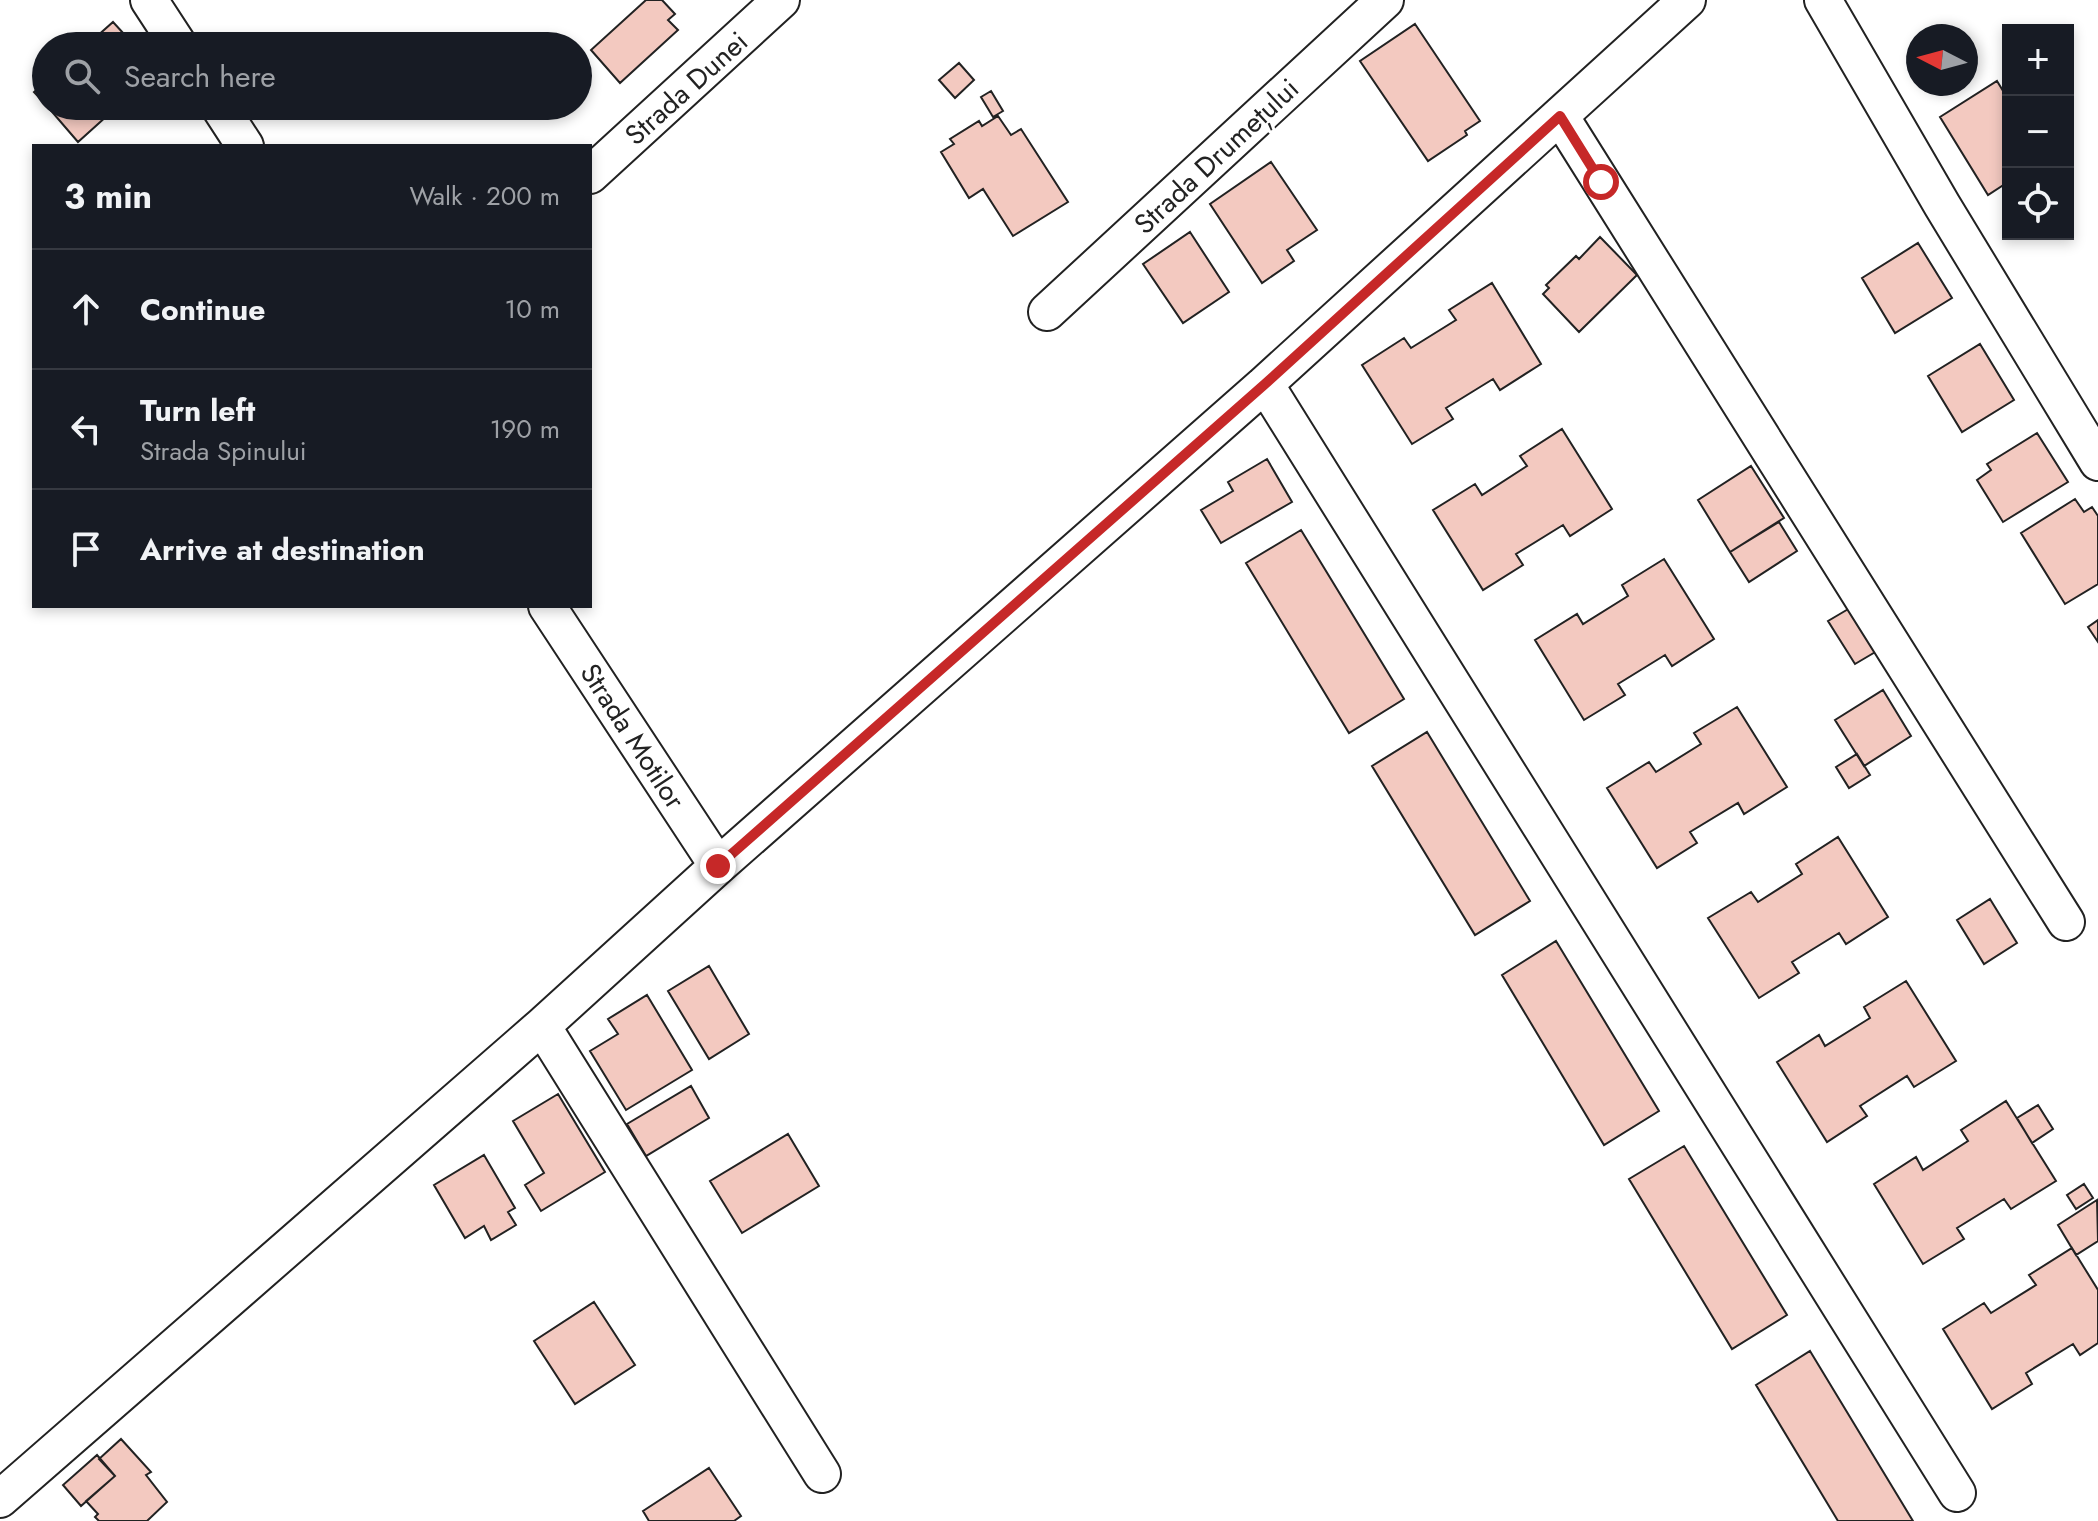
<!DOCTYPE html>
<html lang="en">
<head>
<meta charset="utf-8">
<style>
  :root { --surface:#171b24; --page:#242831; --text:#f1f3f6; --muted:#9ea1a6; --line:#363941 }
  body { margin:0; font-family:Jost,sans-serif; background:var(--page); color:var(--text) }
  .controls { position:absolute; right:24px; top:24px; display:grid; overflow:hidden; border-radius:0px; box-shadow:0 4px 12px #0003 }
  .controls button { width:72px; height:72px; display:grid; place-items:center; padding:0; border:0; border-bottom:2px solid var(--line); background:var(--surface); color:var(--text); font:40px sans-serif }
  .compass { position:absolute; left:1906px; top:24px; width:72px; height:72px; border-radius:50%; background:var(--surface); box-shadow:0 4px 12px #0003; rotate:276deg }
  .stop { position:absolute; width:24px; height:24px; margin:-18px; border:6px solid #c62828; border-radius:50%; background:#fff }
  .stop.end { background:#c62828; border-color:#fff; box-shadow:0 2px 8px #0008 }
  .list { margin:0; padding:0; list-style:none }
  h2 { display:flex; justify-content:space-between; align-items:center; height:104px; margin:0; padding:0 32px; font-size:34px }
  h2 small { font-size:26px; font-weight:400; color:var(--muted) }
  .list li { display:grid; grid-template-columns:52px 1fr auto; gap:24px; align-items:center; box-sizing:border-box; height:120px; padding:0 32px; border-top:2px solid var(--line) }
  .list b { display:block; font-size:30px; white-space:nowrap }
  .list p { margin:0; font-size:26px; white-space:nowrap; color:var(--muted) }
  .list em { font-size:26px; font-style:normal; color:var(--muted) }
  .icon { flex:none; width:44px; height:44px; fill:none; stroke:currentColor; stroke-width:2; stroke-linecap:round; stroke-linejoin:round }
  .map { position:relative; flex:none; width:2098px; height:1521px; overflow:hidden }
  .search { position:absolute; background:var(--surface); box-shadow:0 4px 12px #0003; left:32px; top:32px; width:560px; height:88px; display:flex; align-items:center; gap:20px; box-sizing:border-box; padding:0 28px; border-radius:44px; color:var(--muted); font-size:30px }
  .panel { position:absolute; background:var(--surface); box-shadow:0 4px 12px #0003; left:32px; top:144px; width:560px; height:464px; border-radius:0px }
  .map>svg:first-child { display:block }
  .building { fill:#f3c9c0; stroke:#222; stroke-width:2 }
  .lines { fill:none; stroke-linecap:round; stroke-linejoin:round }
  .minor-casing { stroke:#222; stroke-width:40 }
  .minor { stroke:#fff; stroke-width:36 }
  .route { stroke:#c62828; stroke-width:10 }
  .labels { text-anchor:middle; stroke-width:6; stroke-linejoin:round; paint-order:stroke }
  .street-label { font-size:28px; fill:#222; stroke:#fff }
</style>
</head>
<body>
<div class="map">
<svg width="2098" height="1521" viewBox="0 0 2098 1521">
  <rect width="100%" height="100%" fill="#fff"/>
  <path class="building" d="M646,0H662L675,14L668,20L678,30L620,83L591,50Z
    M113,22L135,46H86Z
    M1415,24L1480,121L1465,131L1467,135L1428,161L1360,61Z
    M959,63L974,80L955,98L939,80Z
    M1997,81L2008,99V182L1988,195L1940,117Z
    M46,82V105L34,92Z
    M991,91L1003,111L993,117L981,97Z
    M47,106H118L78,142Z
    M998,116L1011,135L1021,129L1068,202L1013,236L983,189L969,198L941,152L954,144L950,139L979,121L982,126Z
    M1271,162L1317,230L1287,250L1294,261L1262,283L1210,204Z
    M1190,232L1229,292L1183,323L1143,264Z
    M1600,237L1637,275L1579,332L1543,294L1549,288L1546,285L1576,256L1579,259Z
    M1918,243L1952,298L1895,333L1862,278Z
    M1492,283L1541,364L1500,390L1493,379L1446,408L1453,419L1412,444L1362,365L1404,338L1411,348L1456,320L1449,310Z
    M1980,344L2014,400L1962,432L1928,376Z
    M1562,429L1612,509L1570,536L1563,525L1516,554L1523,565L1483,590L1433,510L1475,484L1482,495L1527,466L1520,456Z
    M2037,433L2068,482L2003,522L1977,480L1991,470L1987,464Z
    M1267,459L1292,502L1221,543L1201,510L1233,491L1228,482Z
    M1751,466L1784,518L1730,552L1698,500Z
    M2075,499L2084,512L2092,507L2098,516V584L2065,604L2021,533Z
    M1779,522L1797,551L1749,582L1730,552Z
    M1301,530L1404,699L1349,733L1246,563Z
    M1664,559L1714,639L1672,666L1665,655L1618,684L1625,695L1584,720L1535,640L1577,614L1583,624L1628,596L1622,585Z
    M1850,608L1877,651L1855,664L1828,621Z
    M2098,620V642L2088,627Z
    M1883,690L1911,736L1864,766L1835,720Z
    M1737,707L1787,787L1744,814L1738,803L1690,832L1697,843L1657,868L1607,788L1649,762L1656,772L1701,744L1694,733Z
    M1427,732L1530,901L1475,935L1372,766Z
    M1857,754L1870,775L1849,788L1836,767Z
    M1838,837L1888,917L1846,944L1839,933L1792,962L1799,973L1759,998L1708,918L1751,892L1758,902L1802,874L1796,864Z
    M1990,899L2017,943L1984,964L1957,920Z
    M1556,941L1659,1111L1604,1145L1502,975Z
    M709,966L749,1034L709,1059L668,991Z
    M1906,981L1956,1061L1914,1087L1907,1076L1860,1106L1867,1116L1827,1142L1777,1062L1819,1035L1825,1046L1870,1018L1864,1007Z
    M647,995L692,1070L626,1110L590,1051L618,1034L608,1019Z
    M691,1086L709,1118L646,1156L627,1124Z
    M558,1094L605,1172L541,1211L525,1185L544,1173L513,1121Z
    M2006,1101L2056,1181L2011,1209L2004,1199L1957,1228L1964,1239L1923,1264L1874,1184L1916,1157L1923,1170L1968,1141L1961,1130Z
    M2038,1105L2053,1129L2032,1143L2017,1118Z
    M788,1134L819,1186L742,1233L710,1181Z
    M1684,1146L1787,1315L1732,1349L1629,1179Z
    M484,1155L515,1208L508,1212L516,1225L491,1240L484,1226L465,1238L434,1185Z
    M2084,1184L2093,1198L2076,1209L2067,1195Z
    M2097,1200L2098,1241L2076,1255L2058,1225Z
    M2072,1248L2098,1290V1343L2080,1355L2073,1344L2026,1373L2032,1384L1992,1409L1943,1329L1984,1303L1991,1313L2036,1285L2029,1275Z
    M594,1302L635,1365L575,1404L534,1341Z
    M1810,1351L1913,1521H1838L1756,1385Z
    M121,1439L151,1472L146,1475L167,1502L147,1521H99L95,1517L98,1514L86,1501L115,1476L99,1459Z
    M97,1455L115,1476L81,1506L63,1485Z
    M709,1468L741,1516L734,1521H649L643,1511Z"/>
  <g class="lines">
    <defs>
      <path id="minor" d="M149,0L179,46
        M1823,0L1942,205L2098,462
        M219,106L245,146
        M1560,116L2066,922
        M590,175L781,0
        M1047,312L1385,0
        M1265,384L1957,1493
        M547,606L718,866
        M542,1026L822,1474
        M0,1499L542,1026L718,866L1265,384L1687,0"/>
    </defs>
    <use href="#minor" class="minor-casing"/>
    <use href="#minor" class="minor"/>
  </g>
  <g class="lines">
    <path class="route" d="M718,866L1265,384L1560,116L1601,182"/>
  </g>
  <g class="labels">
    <g class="street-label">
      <text transform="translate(686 88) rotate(-42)" y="10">Strada Dunei</text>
      <text transform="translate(1216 156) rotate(-43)" y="10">Strada Drumețului</text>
      <text transform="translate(633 736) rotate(57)" y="10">Strada Motilor</text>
    </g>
  </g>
</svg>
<div class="controls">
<button>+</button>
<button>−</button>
<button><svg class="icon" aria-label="locate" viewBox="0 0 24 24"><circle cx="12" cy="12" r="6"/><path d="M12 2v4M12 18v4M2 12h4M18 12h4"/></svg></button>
</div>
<svg class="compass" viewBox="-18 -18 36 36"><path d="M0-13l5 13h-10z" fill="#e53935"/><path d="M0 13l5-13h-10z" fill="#9ea1a6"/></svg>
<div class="stop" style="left:1601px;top:182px"></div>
<div class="stop end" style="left:718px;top:866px"></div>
<div class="search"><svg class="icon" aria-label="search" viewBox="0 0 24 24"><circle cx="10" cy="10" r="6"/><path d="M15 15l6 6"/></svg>Search here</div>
<section class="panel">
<h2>3 min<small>Walk · 200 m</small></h2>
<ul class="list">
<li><svg class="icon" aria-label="ahead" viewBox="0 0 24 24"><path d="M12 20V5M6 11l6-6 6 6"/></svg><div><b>Continue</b></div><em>10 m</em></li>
<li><svg class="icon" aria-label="left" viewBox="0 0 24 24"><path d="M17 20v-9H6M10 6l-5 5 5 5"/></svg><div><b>Turn left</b><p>Strada Spinului</p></div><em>190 m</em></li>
<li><svg class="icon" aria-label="arrive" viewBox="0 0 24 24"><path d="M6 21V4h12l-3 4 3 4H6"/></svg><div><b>Arrive at destination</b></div></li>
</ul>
</section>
</div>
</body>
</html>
